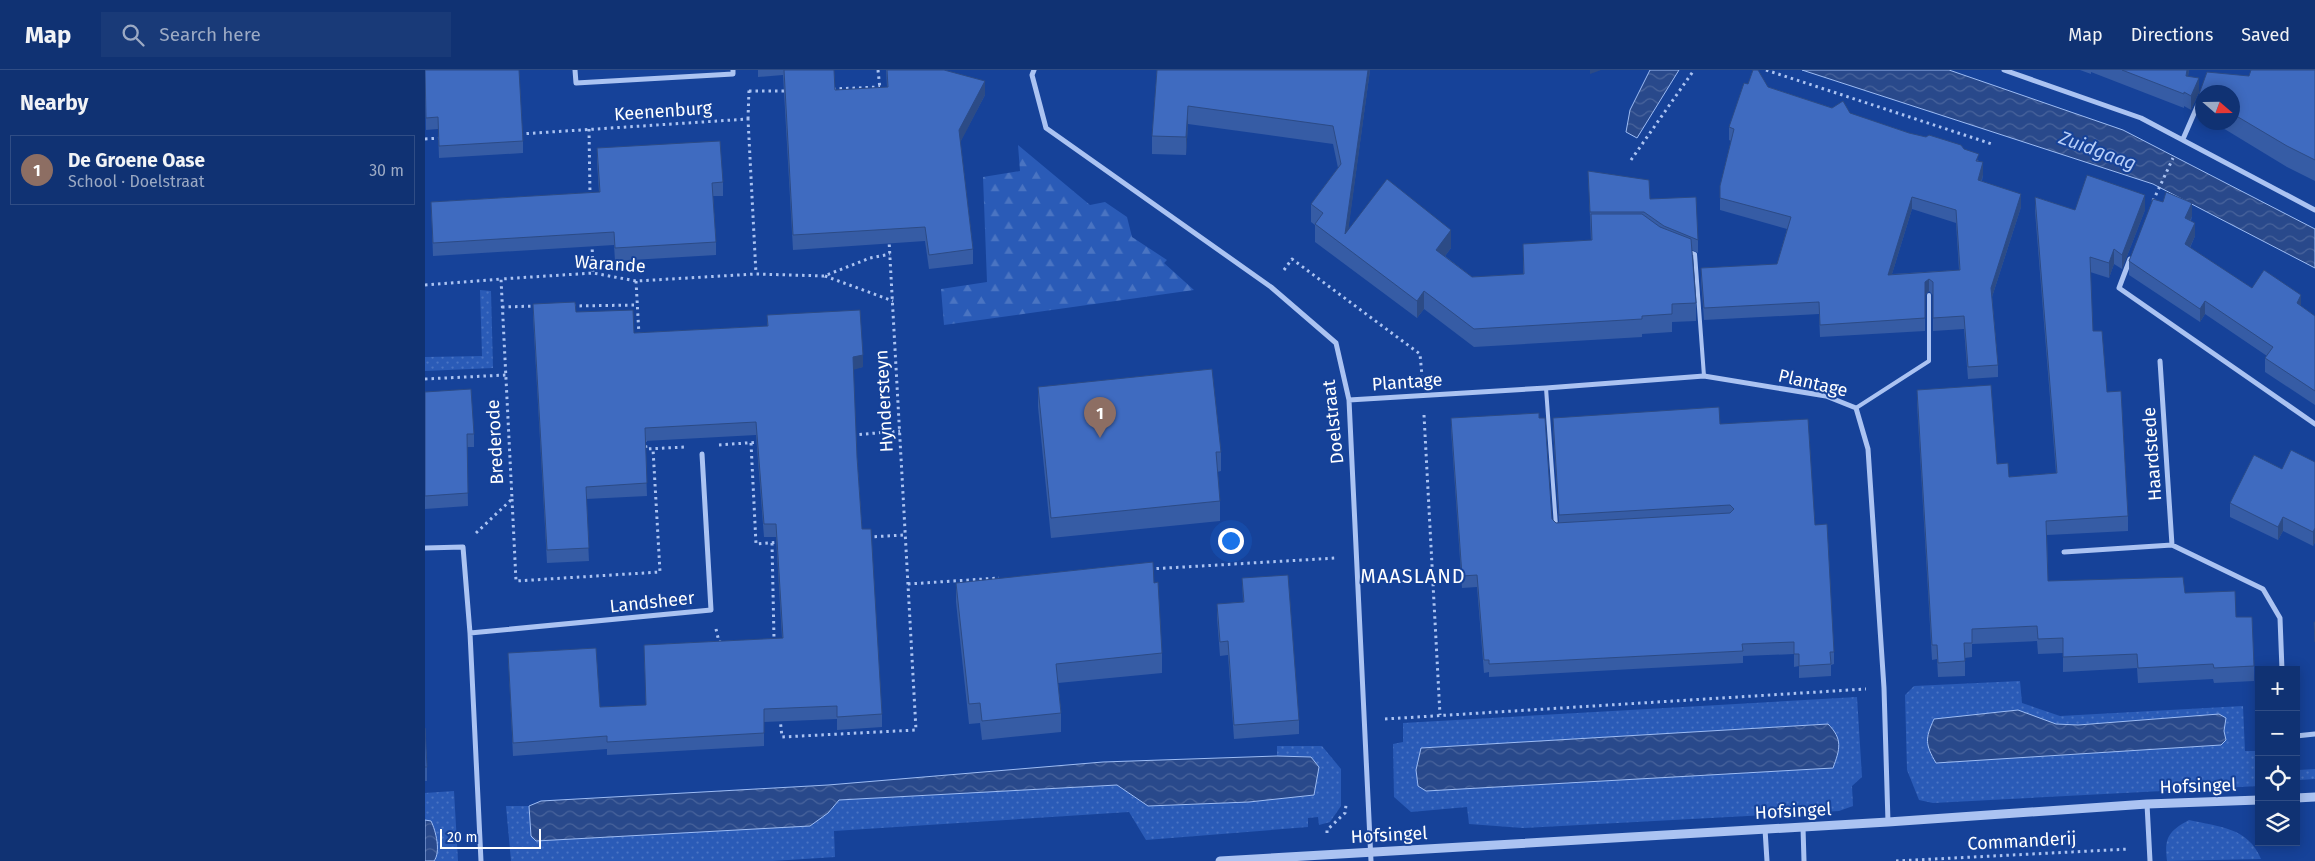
<!DOCTYPE html>
<html lang="en">
<head>
<meta charset="utf-8">
<style>
  :root { --surface:#103273; --page:#193a78; --text:#f1f3f6; --muted:#9caac4; --line:#304d85; --accent:#e69b98 }
  body { margin:0; font-family:"Fira Sans",sans-serif; background:var(--page); color:var(--text) }
  .controls { position:absolute; right:15px; bottom:15px; display:grid; overflow:hidden; border-radius:0px; box-shadow:0 2px 12px #0003 }
  .controls button { width:45px; height:45px; display:grid; place-items:center; padding:0; border:0; border-bottom:1px solid var(--line); background:var(--surface); color:var(--text); font:25px sans-serif }
  .compass { position:absolute; left:1770px; top:15px; width:45px; height:45px; border-radius:50%; background:var(--surface); box-shadow:0 2px 12px #0003; rotate:110deg }
  .scale { position:absolute; left:15px; bottom:12px; width:101px; box-sizing:border-box; padding-left:5px; border:2px solid #fff; border-top:0; font-size:14px; line-height:18px; white-space:nowrap; color:#fff; -webkit-text-stroke:4px #164299; paint-order:stroke }
  .you { position:absolute; left:805px; top:470px; width:18px; height:18px; margin:-12px; border:4px solid #fff; border-radius:50%; background:#1a73e8; box-shadow:0 0 0 8px #1a73e833 }
  .badge { display:grid; place-items:center; width:32px; height:32px; border-radius:50%; background:var(--accent); color:#fff; font-size:16px; font-weight:700 }
  .pin { position:absolute; translate:-50% -41px; filter:drop-shadow(0 1px 2px #0008) }
  .pin::after { content:''; position:absolute; top:26px; width:18px; height:15px; background:inherit; clip-path:polygon(0 0,100% 0,50% 100%) }
  .list { margin:0; padding:0; list-style:none }
  h2 { display:flex; justify-content:space-between; align-items:center; height:65px; margin:0; padding:0 20px; font-size:21px }
  h2 small { font-size:16px; font-weight:400; color:var(--muted) }
  .list li { display:grid; grid-template-columns:32px 1fr auto; gap:15px; align-items:center; box-sizing:border-box; height:70px; margin:0 10px 10px; padding:0 10px; border:1px solid var(--line); border-radius:0px }
  .list b { display:block; font-size:19px; white-space:nowrap }
  .list p { margin:0; font-size:16px; white-space:nowrap; color:var(--muted) }
  .list em { font-size:16px; font-style:normal; color:var(--muted) }
  .icon { flex:none; width:28px; height:28px; fill:none; stroke:currentColor; stroke-width:2; stroke-linecap:round; stroke-linejoin:round }
  .map { position:relative; flex:none; width:1890px; height:791px; overflow:hidden }
  header { display:flex; align-items:center; gap:30px; box-sizing:border-box; height:70px; padding:0 25px; background:var(--surface); border-bottom:1px solid var(--line) }
  header strong { font-size:24px }
  nav { display:flex; gap:28px; margin-inline-start:auto; font-size:18px }
  .search { width:350px; height:45px; background:var(--page); display:flex; align-items:center; gap:12px; box-sizing:border-box; padding:0 18px; border-radius:0px; color:var(--muted); font-size:19px }
  main { display:flex }
  aside { flex:1; background:var(--surface) }
  .map>svg:first-child { display:block }
  .grass { fill:url(#grass-dots); fill-rule:evenodd }
  .forest { fill:url(#forest-firs) }
  .water { fill:url(#water-waves); stroke:#9dbcf4 }
  .lines { fill:none; stroke-linecap:round; stroke-linejoin:round }
  .path { stroke:#abc3f2; stroke-width:3; stroke-dasharray:2.5 4; stroke-linecap:butt }
  .service { stroke:#abc3f2; stroke-width:4 }
  .minor { stroke:#abc3f2; stroke-width:5 }
  .tertiary { stroke:#abc3f2; stroke-width:9 }
  .wall { fill:#365ca5; fill-rule:evenodd }
  .shaded-wall { fill:#2c4b86 }
  .building { fill:#3f6bc0; stroke:#2c4b86; fill-rule:evenodd }
  .labels { text-anchor:middle; stroke-width:4; stroke-linejoin:round; paint-order:stroke }
  .street-label { font-size:18px; fill:#fff; stroke:#164299 }
  .water-label { font-size:19px; font-style:italic; fill:#b7cef8; stroke:#164299 }
  .quarter-label { font-size:20px; letter-spacing:1px; fill:#fff; stroke:#164299 }
</style>
</head>
<body>
<header>
<strong>Map</strong>
<div class="search"><svg class="icon" aria-label="search" viewBox="0 0 24 24"><circle cx="10" cy="10" r="6"/><path d="M15 15l6 6"/></svg>Search here</div>
<nav><a>Map</a><a>Directions</a><a>Saved</a></nav>
</header>
<main>
<aside>
<h2>Nearby<small></small></h2>
<ul class="list">
<li><span class="badge" style="background:#8d6e63">1</span><div><b>De Groene Oase</b><p>School · Doelstraat</p></div><em>30 m</em></li>
</ul>
</aside>
<div class="map">
<svg width="1890" height="791" viewBox="0 0 1890 791">
  <defs>
    <pattern id="grass-dots" width="8" height="8" patternUnits="userSpaceOnUse" patternTransform="scale(1.25)"><rect width="8" height="8" fill="#2a5bb7"/><path d="M2 2h.1M6 6h.1" fill="none" stroke="#4a74c2" stroke-width="1.8" stroke-linecap="round"/></pattern>
    <pattern id="forest-firs" width="22" height="20" patternUnits="userSpaceOnUse" patternTransform="scale(1.25)"><rect width="22" height="20" fill="#2a5bb7"/><path d="M5 1l3.5 6h-7zM16 11l3.5 6h-7z" fill="#4a74c2"/></pattern>
    <pattern id="water-waves" width="16" height="10" patternUnits="userSpaceOnUse" patternTransform="scale(1.25)"><rect width="16" height="10" fill="#29498b"/><path d="M0 5q4-4 8 0t8 0" fill="none" stroke="#49649c"/></pattern>
  </defs>
  <rect width="100%" height="100%" fill="#164299"/>
  <path class="grass" d="M55,220L66,221L68,298L0,301V287L57,286Z
    M1595,611L1597,633L1635,646L1818,636L1820,681H1834V716L1508,733L1494,730L1482,700L1480,625L1489,616ZM1593,640L1631,654L1653,655L1801,649L1799,661L1801,670L1502,667Z
    M1432,627L1437,707L1427,716L1428,736L1414,741L1098,758L1044,754L1042,737L986,742L969,727L968,674L978,672V653ZM1402,654L993,716L1267,663Z
    M852,676H897L916,699V736L905,752L894,755L893,747L883,748V757L721,770L704,742L409,761L410,787L348,791H86L81,736H104L106,766L403,743L414,730L692,715L723,736L824,732L889,725L894,697L886,687L852,686Z
    M1890,699V709L1875,710L1874,700Z
    M29,721L33,791H9L11,789L0,750V723Z
    M1764,750C1794,757 1823,757 1836,789L1742,791C1739,767 1744,761 1764,750Z"/>
  <path class="forest" d="M593,75L665,135L680,132L702,147L707,167L742,190L739,193L769,220L519,255L516,219L562,212L558,107L595,101Z"/>
  <path class="water" d="M1225,0H1254L1212,68L1201,62L1205,40Z
    M1377,0H1524L1698,60L1890,159V198L1728,114Z
    M1593,640L1631,654L1653,655L1794,644L1801,648L1799,661L1801,670L1796,675L1511,693C1500,674 1500,669 1509,649Z
    M1403,654C1418,669 1415,679 1408,698L1001,721L993,716L991,700L996,678Z
    M852,686L886,687L894,697L889,725L824,732L723,736L692,715L414,730L403,743L385,756L111,771L106,766L104,736L116,731L403,715L678,692Z
    M0,750L6,751C11,761 16,782 9,791H0Z"/>
  <g class="lines">
    <path class="path" d="M453,0L455,19
      M1341,0L1567,74
      M408,19L455,17
      M324,21H362
      M323,49L324,20
      M164,59L165,125
      M95,64L323,49L331,204
      M0,69L17,68
      M1206,90L1269,0
      M1728,131L1748,88
      M167,173L168,203
      M859,200L867,189L995,284L997,306
      M400,206L468,231
      M211,211L214,265
      M0,215L76,209
      M148,236L213,235
      M77,237L112,236
      M0,309L81,305
      M999,345L1015,645
      M428,365L475,361
      M220,369L221,379L260,377
      M326,373L331,474L355,472
      M294,375L335,372
      M87,429L91,511L235,502L228,379
      M51,463L87,429L76,209L168,203L211,211L331,204L399,206L445,188L465,184
      M443,467L479,465
      M347,473L349,569
      M725,499L911,488
      M483,514L574,508
      M291,559L294,572H297
      M355,648L357,667L491,660L464,170
      M960,649L1441,619
      M902,763V760L920,743L921,735
      M1471,791L1704,779"/>
    <path class="service" d="M1265,182L1270,184L1279,306
      M1121,318L1131,456
      M1431,338L1504,291V225"/>
    <path class="minor" d="M150,0L151,13L308,4V0
      M609,0L607,5L621,58L846,217L911,273L924,330L946,791
      M1579,0L1716,48L1890,140
      M1758,69L1778,23
      M1705,189L1694,218L1890,354
      M1735,291L1747,475L1838,519L1855,548L1857,600
      M924,330L1121,318L1279,306L1401,326L1431,338L1443,379L1459,618L1463,752
      M0,478L38,477L45,563L56,791
      M1639,482L1747,475
      M45,563L286,540L277,384
      M1871,666L1890,664
      M1722,734L1725,791
      M1378,757L1379,791
      M1340,759L1342,791"/>
    <path class="tertiary" d="M1871,728L1890,727
      M795,791L1463,752L1722,734L1834,730"/>
  </g>
  <path class="wall" d="M0,0L98,71V83L14,88L13,59L1,60Z
    M333,0H409L410,20L462,17L461,0H519L560,25L535,72L548,179V194L504,199L500,171L368,180L358,5L333,7Z
    M732,0H945L923,160L1026,178L1020,186L1047,207L1098,204V174L1166,171L1163,101L1225,129L1273,170V183L1267,180L1271,233V251L1247,252V262L1217,264V267L1049,277L999,239L992,248L890,172V155L886,152V134L913,98L908,74L763,54L761,85L727,84V66Z
    M1655,0H1764L1763,6L1774,22L1766,40L1759,36V38L1666,2V4Z
    M1890,0V111L1862,97L1788,52H1808V22H1778V47L1774,44V24L1824,6Z
    M1323,14L1343,17L1484,63L1539,79L1554,91L1558,105L1557,111L1596,137L1567,227L1573,295V307L1543,309L1539,259L1508,261V225L1504,221L1500,225V261L1395,267L1394,244L1279,250L1276,210V198L1352,194L1362,159L1295,140V116L1306,71L1304,70V57ZM1487,139L1531,153L1534,200L1467,204Z
    M172,78L298,112V126H288L291,172V185L190,191L189,175L8,186L6,132L174,122L172,92Z
    M1610,127L1650,140H1720L1697,199L1689,194L1684,208L1665,202L1668,261L1682,322L1703,446V461L1622,465L1623,511L1760,523L1811,547L1829,596V611L1789,613L1788,609L1713,613L1712,598L1638,602V583L1613,584L1612,571L1547,574V587L1540,588V606L1513,607L1512,589L1507,590L1492,334V320L1572,394L1584,407L1631,403L1610,141Z
    M1767,146L1766,151L1770,166L1765,178L1827,218L1876,236L1890,246V335L1840,302V288L1842,286L1780,244L1775,252L1704,205V191Z
    M108,234L151,242L209,263L342,256V245L438,297L428,299L432,387L437,459L457,644V657L412,660V649L339,652V676L182,685V679L88,686L83,583L175,637L221,635L219,575L357,568L351,467H339L331,365L220,371L222,426L161,429L164,491L122,493L108,247Z
    M613,317L796,382V401L792,402L795,431V451L626,468L613,337Z
    M0,322L49,364V377H42L43,436L0,439Z
    M1026,348L1131,453L1134,452L1128,360V348L1295,354L1390,455L1409,582V594L1406,595V606L1374,608V596L1369,597V584L1318,586V593L1064,607V602L1059,603L1052,517L1037,518L1026,360Z
    M1890,392V472L1888,476L1858,461L1853,470L1805,447V433L1857,399Z
    M817,508L874,650V664L809,669L803,585L795,586L792,548V534L818,532Z
    M531,513H729L737,583V603L633,613L636,643V662L557,670L555,653L544,654L531,532Z
    M0,658L2,697V711H0Z"/>
  <path class="shaded-wall" d="M943,0H945L921,177L920,164Z
    M1165,0H1176L1165,4Z
    M1762,0H1764L1761,20V6Z
    M1774,8V22L1766,40V26Z
    M560,11V25L534,75V60Z
    M763,36V54L761,85V67Z
    M1558,92V105L1553,122V110Z
    M1596,124V137L1566,230V218Z
    M1720,125V140L1697,199V185Z
    M1487,127V139L1463,217V205Z
    M1767,133V146L1760,162V148Z
    M1770,153V166L1760,188V174Z
    M1026,160V178L1011,198V180Z
    M1689,179V194L1684,208V193Z
    M1504,209V221L1500,225V212Z
    M999,221V239L992,248V231Z
    M1876,225V239L1872,233Z
    M1780,231V244L1775,252V239Z
    M438,285V297L428,300V287Z
    M1858,447V461L1853,470V457Z
    M1890,458V472L1888,476V462Z"/>
  <path class="building" d="M0,0H94L98,71L14,76L13,47L1,48Z
    M359,0H409L410,20L463,17L462,0H519L560,11L534,60L548,179L504,185L500,157L368,165Z
    M732,0H943L920,164L962,109L1026,160L1011,180L1047,207L1099,204L1098,174L1167,170L1166,144H1217L1235,157L1266,169L1271,233L1247,234V244L1217,246V249L1049,259L999,221L992,231L890,154L898,143L886,134L916,94L908,56L763,36L761,67L727,66Z
    M1328,0H1333L1343,17L1407,38L1418,31L1425,43L1484,63L1501,67L1504,65L1536,75L1539,79L1554,84L1551,91L1558,92L1553,110L1596,124L1566,218L1573,295L1543,297L1539,246L1508,248V212L1504,209L1500,212V248L1395,255L1394,232L1279,238L1276,198L1352,194L1366,147L1295,128V116L1309,59L1304,57L1319,13L1323,14ZM1487,127L1531,140L1535,200L1463,205Z
    M1697,0H1762L1761,6L1774,8L1766,26L1759,22V24Z
    M1826,0H1890V90L1862,76L1808,44V22H1778V26L1774,24L1782,2L1824,6Z
    M295,71L298,112L287,113L291,172L190,178L189,162L8,173L6,132L175,122L172,78Z
    M1163,101L1224,110L1225,129L1271,127L1273,170L1239,156L1219,142H1165Z
    M1662,105L1720,125L1697,185L1689,179L1684,193L1665,187L1668,261H1677L1682,322L1696,321L1703,446L1621,451L1623,511L1758,507L1760,523L1810,521L1811,547H1827L1829,596L1789,598L1788,594L1713,598L1712,584L1638,587V568L1613,569L1612,556L1547,559V573H1539L1540,591L1513,593L1512,575H1507L1492,320L1566,315L1572,394L1583,393L1584,407L1632,403L1610,127L1650,140Z
    M1741,122L1767,133L1760,148L1770,153L1760,174L1827,218L1839,200L1876,225L1872,233L1890,246V321L1840,288L1848,277L1780,231L1775,239L1704,191L1728,129L1738,132Z
    M150,232L151,242L208,240L209,263L343,256L342,245L435,240L438,285L428,287L432,387L437,459H446L457,644L412,647V636L339,639V663L182,672V666L88,673L83,583L171,578L175,637L221,635L219,575L358,568L351,454H339L331,352L220,358L222,413L161,417L164,478L122,480L108,234Z
    M787,299L796,382H791L795,431L626,448L613,317Z
    M46,319L49,364H42L43,423L0,426V322Z
    M1294,337L1295,354L1383,349L1390,455L1402,454L1409,582H1405L1406,594L1374,596V584H1369V572L1317,574L1318,581L1064,594V590H1059L1052,505L1037,506L1026,348L1114,343V348H1120L1127,449L1131,453L1305,443L1309,439L1305,435L1134,445L1128,348Z
    M1866,380L1890,392V458L1888,462L1858,447L1853,457L1805,433L1829,385L1857,399Z
    M728,492L729,513L733,512L737,583L631,594L636,643L557,651L555,633L544,634L531,513Z
    M863,505L874,650L809,655L803,571L795,572L792,534L819,532L817,508Z
    M1889,552H1890V572Z
    M0,658L2,697H0Z"/>
  <g class="labels">
    <g class="street-label">
      <text transform="translate(238 41) rotate(-4)" y="6">Keenenburg</text>
      <text transform="translate(185 194) rotate(4)" y="6">Warande</text>
      <text transform="translate(982 312) rotate(-4)" y="6">Plantage</text>
      <text transform="translate(1388 313) rotate(13)" y="6">Plantage</text>
      <text transform="translate(459 331) rotate(-93)" y="6">Hyndersteyn</text>
      <text transform="translate(908 352) rotate(-96)" y="6">Doelstraat</text>
      <text transform="translate(70 372) rotate(-93)" y="6">Brederode</text>
      <text transform="translate(1727 384) rotate(-94)" y="6">Haardstede</text>
      <text transform="translate(227 532) rotate(-6)" y="6">Landsheer</text>
      <text transform="translate(1773 716) rotate(-2)" y="6">Hofsingel</text>
      <text transform="translate(1368 741) rotate(-3)" y="6">Hofsingel</text>
      <text transform="translate(964 765) rotate(-3)" y="6">Hofsingel</text>
      <text transform="translate(1597 771) rotate(-3)" y="6">Commanderij</text>
    </g>
    <g class="water-label">
      <text transform="translate(1673 80) rotate(20)" y="7">Zuidgaag</text>
    </g>
    <g class="quarter-label">
      <text x="988" y="513">MAASLAND</text>
    </g>
  </g>
</svg>
<div class="controls">
<button>+</button>
<button>−</button>
<button><svg class="icon" aria-label="locate" viewBox="0 0 24 24"><circle cx="12" cy="12" r="6"/><path d="M12 2v4M12 18v4M2 12h4M18 12h4"/></svg></button>
<button><svg class="icon" aria-label="layers" viewBox="0 0 24 24"><path d="M12 4l9 5-9 5-9-5zM3 14l9 5 9-5"/></svg></button>
</div>
<svg class="compass" viewBox="-18 -18 36 36"><path d="M0-13l5 13h-10z" fill="#e53935"/><path d="M0 13l5-13h-10z" fill="#9caac4"/></svg>
<div class="scale">20 m</div>
<div class="you"></div>
<div class="pin badge" style="left:675px;top:368px;background:#8d6e63">1</div>
</div>
</main>
</body>
</html>
